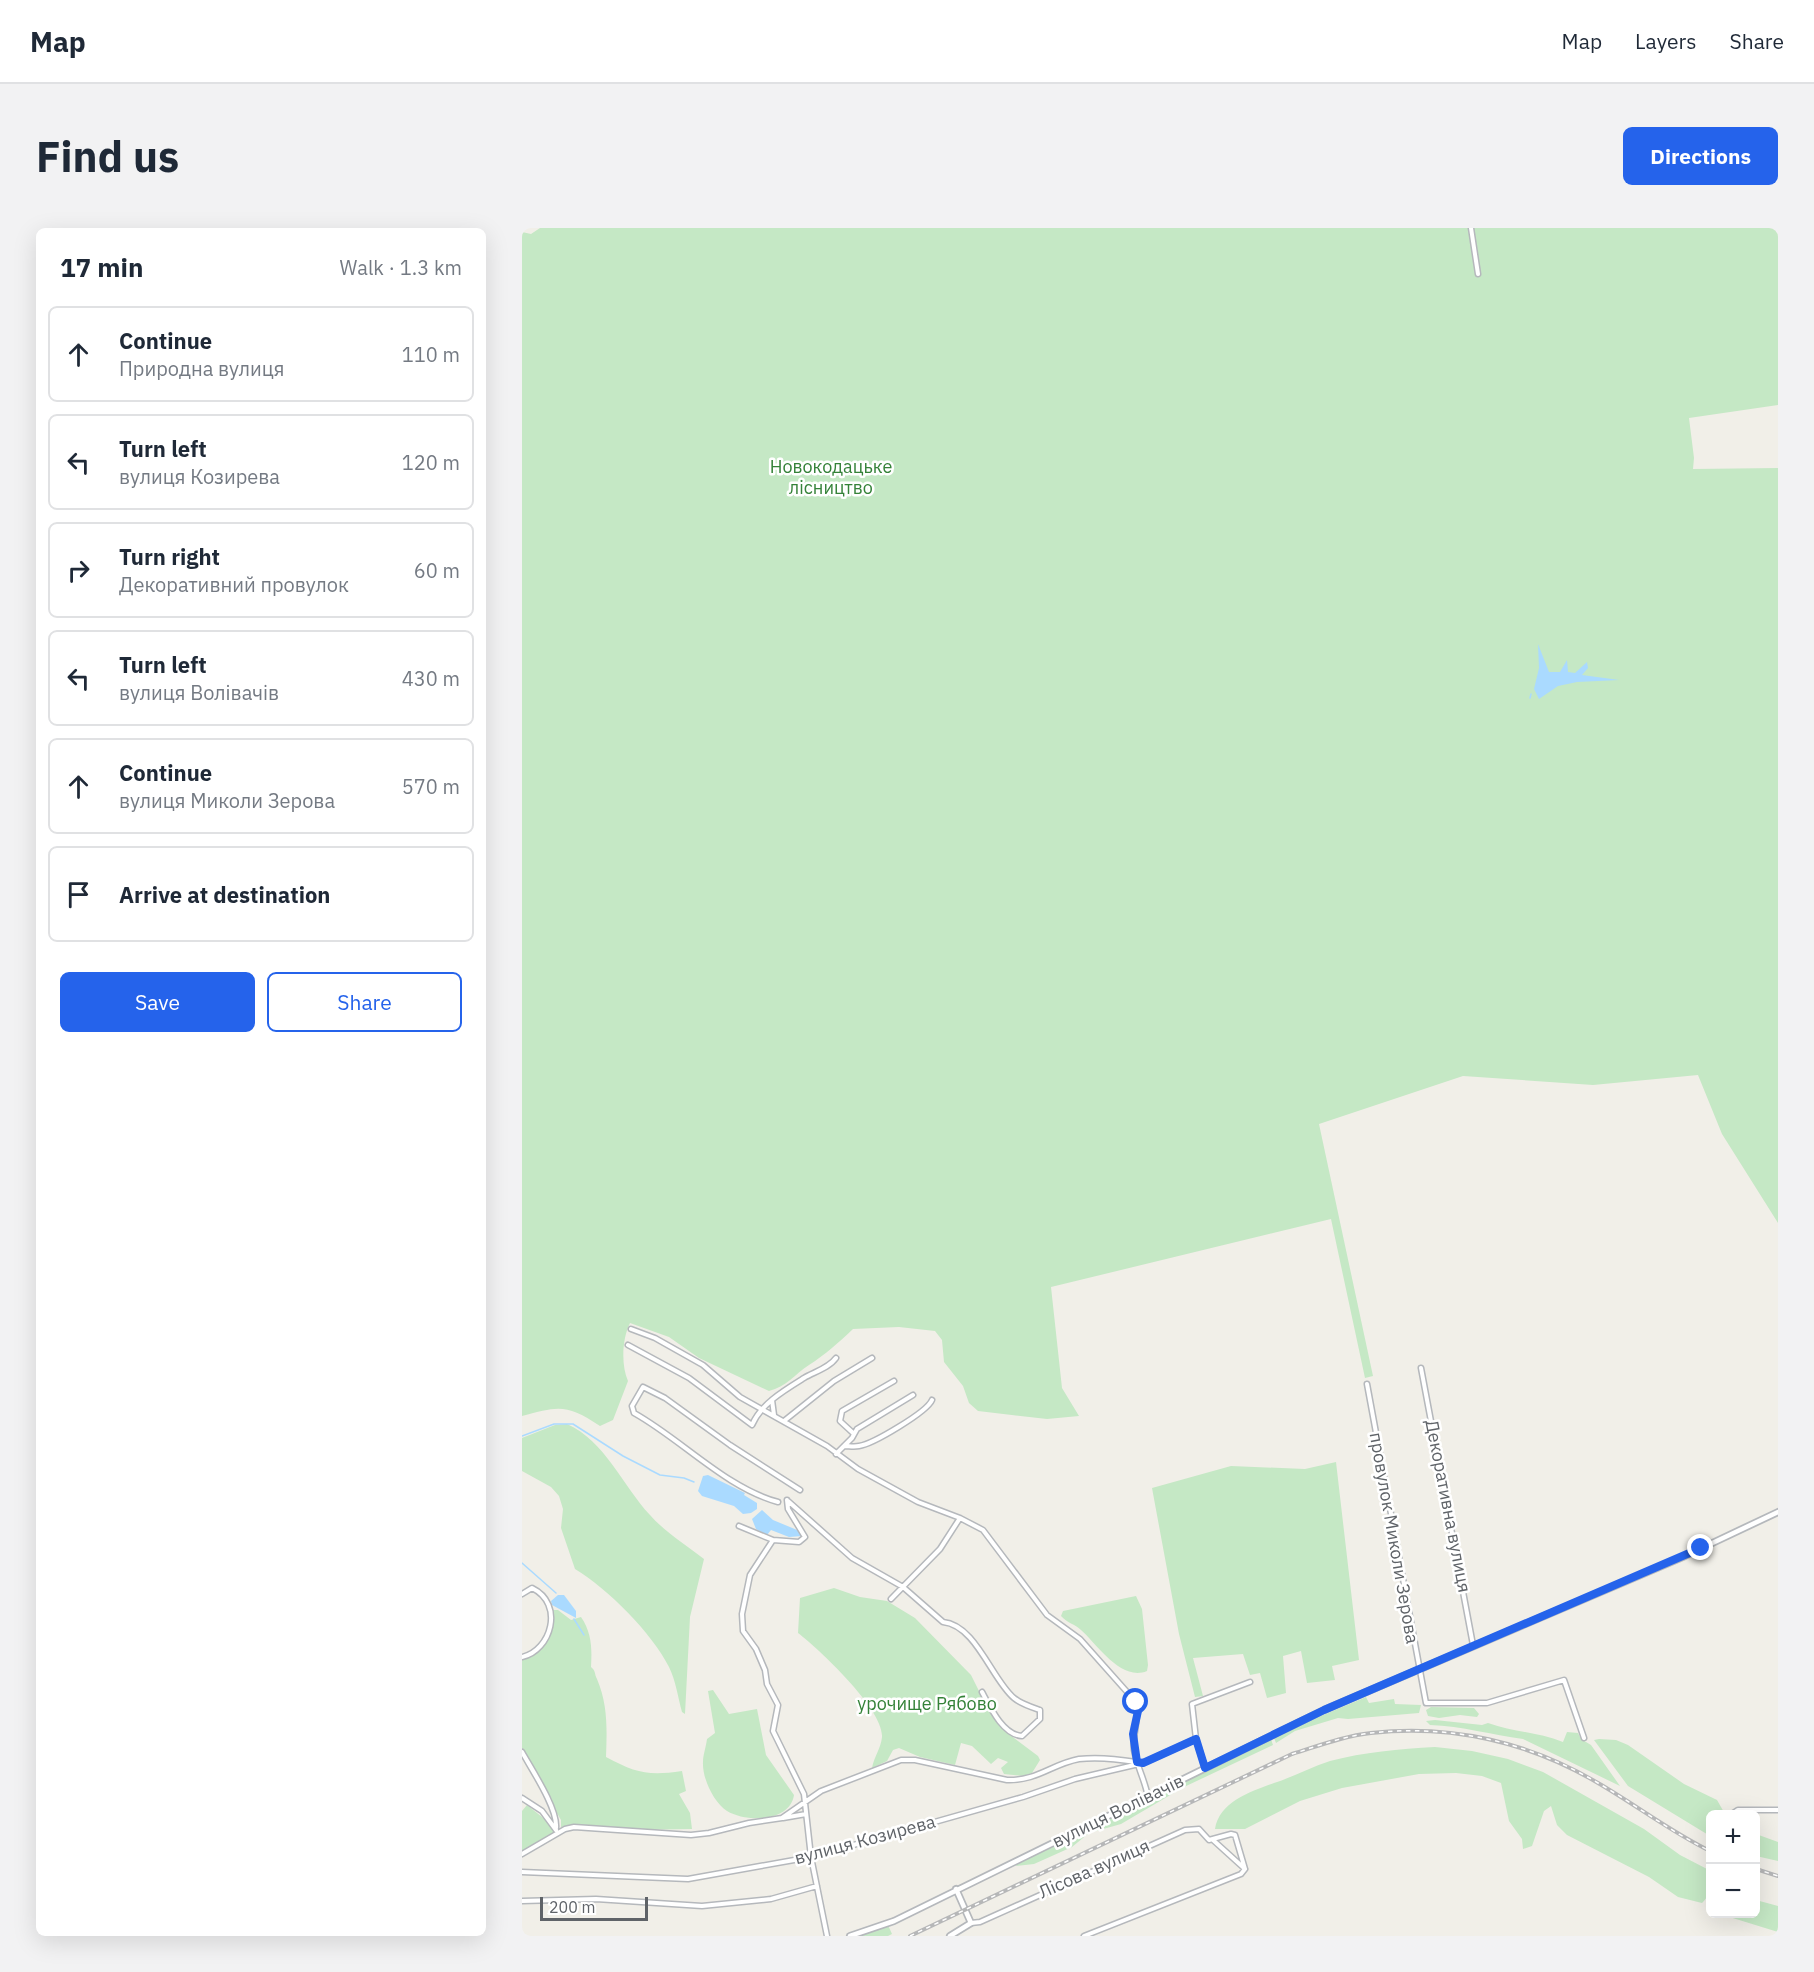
<!DOCTYPE html>
<html lang="en">
<head>
<meta charset="utf-8">
<style>
  :root { --surface:#fff; --page:#f2f2f3; --text:#1f2937; --muted:#747a83; --line:#e0e1e3; --accent:#2563eb }
  body { margin:0; font-family:"IBM Plex Sans",sans-serif; background:var(--page); color:var(--text) }
  .controls { position:absolute; right:18px; bottom:18px; display:grid; overflow:hidden; border-radius:9px; box-shadow:0 6px 24px #0002 }
  .controls button { width:54px; height:54px; display:grid; place-items:center; padding:0; border:0; border-bottom:2px solid var(--line); background:var(--surface); color:var(--text); font:30px sans-serif }
  .scale { position:absolute; left:18px; bottom:15px; width:108px; box-sizing:border-box; padding-left:6px; border:3px solid #5f6368; border-top:0; font-size:16px; line-height:21px; white-space:nowrap; color:#5f6368; -webkit-text-stroke:4px #fff; paint-order:stroke }
  .stop { position:absolute; width:18px; height:18px; margin:-14px; border:4px solid #2563eb; border-radius:50%; background:#fff }
  .stop.end { background:#2563eb; border-color:#fff; box-shadow:0 2px 6px #0008 }
  .list { margin:0; padding:0; list-style:none }
  h2 { display:flex; justify-content:space-between; align-items:center; height:78px; margin:0; padding:0 24px; font-size:26px }
  h2 small { font-size:20px; font-weight:400; color:var(--muted) }
  .list li { display:grid; grid-template-columns:39px 1fr auto; gap:18px; align-items:center; box-sizing:border-box; height:96px; margin:0 12px 12px; padding:0 12px; border:2px solid var(--line); border-radius:9px }
  .list b { display:block; font-size:22px; white-space:nowrap }
  .list p { margin:0; font-size:20px; white-space:nowrap; color:var(--muted) }
  .list em { font-size:20px; font-style:normal; color:var(--muted) }
  .actions { display:flex; gap:12px; padding:18px 24px }
  .actions a { flex:1; padding:14px 0; border:2px solid var(--accent); border-radius:9px; text-align:center; font-size:21px; color:var(--accent) }
  .actions .main { background:var(--accent); color:#fff }
  .icon { flex:none; width:33px; height:33px; fill:none; stroke:currentColor; stroke-width:2; stroke-linecap:round; stroke-linejoin:round }
  .map { position:relative; flex:none; width:1256px; height:1708px; overflow:hidden; border-radius:9px }
  header { display:flex; align-items:center; gap:36px; box-sizing:border-box; height:84px; padding:0 30px; background:var(--surface); border-bottom:2px solid var(--line) }
  header strong { font-size:28px }
  nav { display:flex; gap:33px; margin-inline-start:auto; font-size:21px }
  .intro { display:flex; align-items:center; justify-content:space-between; box-sizing:border-box; height:144px; padding:0 36px }
  h1 { margin:0; font-size:42px }
  .button { padding:15px 27px; border-radius:9px; background:var(--accent); color:#fff; font-size:21px; font-weight:700 }
  main { display:flex; gap:36px; padding:0 36px }
  aside { flex:1; background:var(--surface); border-radius:9px; box-shadow:0 6px 24px #0002 }
  .map>svg:first-child { display:block }
  .green { fill:#c5e8c5 }
  .water { fill:#aadaff }
  .lines { fill:none; stroke-linecap:round; stroke-linejoin:round }
  .stream { stroke:#aadaff; stroke-width:1.5 }
  .minor-casing { stroke:#b5b8bc; stroke-width:7 }
  .tertiary-casing { stroke:#b5b8bc; stroke-width:8 }
  .minor { stroke:#fff; stroke-width:4 }
  .tertiary { stroke:#fff; stroke-width:4.5 }
  .rail-casing { stroke:#b6b7b8; stroke-width:4 }
  .rail { stroke:#fff; stroke-width:1.5; stroke-dasharray:4.5; stroke-linecap:butt }
  .route { stroke:#2563eb; stroke-width:8 }
  .labels { text-anchor:middle; stroke-width:5; stroke-linejoin:round; paint-order:stroke }
  .park-label { font-size:18px; fill:#348238; stroke:#fff }
  .street-label { font-size:18px; fill:#5f6368; stroke:#fff }
</style>
</head>
<body>
<header>
<strong>Map</strong>
<nav><a>Map</a><a>Layers</a><a>Share</a></nav>
</header>
<div class="intro"><h1>Find us</h1><a class="button">Directions</a></div>
<main>
<aside>
<h2>17 min<small>Walk · 1.3 km</small></h2>
<ul class="list">
<li><svg class="icon" aria-label="ahead" viewBox="0 0 24 24"><path d="M12 20V5M6 11l6-6 6 6"/></svg><div><b>Continue</b><p>Природна вулиця</p></div><em>110 m</em></li>
<li><svg class="icon" aria-label="left" viewBox="0 0 24 24"><path d="M17 20v-9H6M10 6l-5 5 5 5"/></svg><div><b>Turn left</b><p>вулиця Козирева</p></div><em>120 m</em></li>
<li><svg class="icon" aria-label="right" viewBox="0 0 24 24"><path d="M7 20v-9h11M14 6l5 5-5 5"/></svg><div><b>Turn right</b><p>Декоративний провулок</p></div><em>60 m</em></li>
<li><svg class="icon" aria-label="left" viewBox="0 0 24 24"><path d="M17 20v-9H6M10 6l-5 5 5 5"/></svg><div><b>Turn left</b><p>вулиця Волівачів</p></div><em>430 m</em></li>
<li><svg class="icon" aria-label="ahead" viewBox="0 0 24 24"><path d="M12 20V5M6 11l6-6 6 6"/></svg><div><b>Continue</b><p>вулиця Миколи Зерова</p></div><em>570 m</em></li>
<li><svg class="icon" aria-label="arrive" viewBox="0 0 24 24"><path d="M6 21V4h12l-3 4 3 4H6"/></svg><div><b>Arrive at destination</b></div></li>
</ul>
<div class="actions"><a class="main">Save</a><a>Share</a></div>
</aside>
<div class="map">
<svg width="1256" height="1708" viewBox="0 0 1256 1708">
  <rect width="100%" height="100%" fill="#f1efe8"/>
  <path class="green" d="M18,0H1256V177L1167,190L1172,230L1171,241L1256,240V995L1200,906L1176,847L1071,857L941,848L797,896L851,1148L843,1150L809,991L529,1059L540,1160L557,1188L525,1191L456,1183L447,1175L441,1158L422,1134L420,1112L413,1103L377,1099L331,1101C315,1116 304,1126 287,1137C273,1146 264,1159 247,1163L177,1130L147,1109L108,1095C100,1111 99,1137 106,1153L91,1192L78,1198C45,1176 37,1178 0,1188V4L9,6Z
    M45,1196C83,1213 101,1258 128,1287C143,1304 164,1317 182,1331L168,1389L163,1486L160,1484C156,1470 154,1453 147,1439C130,1405 86,1361 53,1341L39,1300L41,1281L37,1268L29,1259L0,1243V1210L33,1197Z
    M814,1234L837,1432L810,1438L813,1452L785,1455L779,1423L761,1428L764,1465L745,1470L738,1445L728,1447L721,1426L671,1430L681,1468L673,1469L657,1406L630,1260L709,1238L783,1241Z
    M312,1360L338,1369L365,1373L393,1390L449,1447L460,1469L484,1504L516,1528L518,1532L510,1545L502,1548L482,1546L479,1540L486,1534L476,1530L469,1536L450,1518L439,1515L433,1537L398,1529L377,1520L371,1522L365,1533L350,1540C352,1529 359,1520 360,1509C362,1482 297,1421 276,1405L278,1370Z
    M614,1368L620,1381L626,1437L625,1443C599,1454 575,1416 559,1402C553,1396 545,1395 539,1388L541,1383Z
    M29,1382H36L49,1392L59,1389C70,1405 70,1421 69,1439C74,1443 72,1445 75,1451C86,1477 85,1501 84,1529C114,1545 126,1548 160,1543L164,1563L157,1566L168,1585L170,1601L107,1602L54,1597L39,1599V1592L8,1539L0,1520V1430H5C20,1416 38,1403 29,1382Z
    M191,1462L207,1486L235,1481L244,1527L272,1567C268,1594 225,1595 205,1583C192,1575 180,1550 181,1534C181,1527 184,1519 185,1511L193,1505L186,1463Z
    M844,1469L847,1475L872,1471L873,1476L899,1477L897,1485L826,1491L816,1490L773,1503L754,1515L752,1510L763,1503Z
    M909,1479L952,1480L957,1486L955,1489L938,1487L917,1490L906,1488L904,1482Z
    M913,1492L960,1497L966,1495C991,1504 1016,1504 1041,1514L1045,1504L1056,1505L1059,1511L1069,1517L1098,1558L1001,1511C970,1507 940,1498 908,1497L904,1493Z
    M749,1511L751,1517L662,1559L599,1596L567,1605L550,1619L512,1636L494,1638L496,1634Z
    M1077,1511L1094,1512L1106,1517L1162,1556L1195,1572L1203,1586H1188V1608L1106,1558L1072,1512Z
    M913,1519L950,1523L986,1531L1021,1544L1122,1601L1158,1627L1185,1641C1192,1651 1189,1667 1180,1675L1156,1669L1127,1649L1045,1607L1035,1597L1029,1578L1022,1583L1010,1618L1001,1621L1000,1611L987,1593L979,1555L960,1548L934,1545L897,1546L820,1560L778,1573L723,1601H693C697,1574 729,1563 752,1555C771,1549 789,1539 808,1533C842,1524 877,1521 913,1519Z
    M5,1577L30,1597L33,1605L0,1625V1583Z
    M1234,1606L1256,1614V1633L1234,1628Z
    M1234,1672L1256,1678V1704L1201,1687L1234,1686Z
    M366,1697L370,1706L366,1708H332Z"/>
  <path class="water" d="M1016,416L1027,444H1038L1045,432L1046,444L1053,445L1065,434L1066,440L1060,447L1097,452L1055,454L1036,458L1017,471L1012,461L1017,440Z
    M186,1247L223,1265L222,1267L235,1275V1281L229,1285L221,1286L212,1278L180,1268L176,1263L181,1248Z
    M240,1282L251,1292L280,1304V1308L267,1309L249,1302L245,1307L234,1301L230,1291Z
    M36,1367H42L54,1383V1390L30,1377L29,1373Z"/>
  <g class="lines">
    <path class="stream" d="M1008,470L1009,466
      M0,1208L32,1196H51L101,1228L138,1247L162,1250L172,1254
      M0,1335L34,1365
      M52,1391L62,1407"/>
    <defs>
      <path id="minor" d="M949,0L956,46
        M109,1101L133,1110L181,1137L218,1169L305,1218L336,1241L396,1274L438,1290L461,1302L525,1387L558,1411L614,1474C618,1490 610,1506 612,1522C615,1539 623,1552 626,1569
        M106,1117L167,1150L230,1197C239,1176 261,1163 282,1150C292,1144 307,1140 314,1130
        M899,1140L951,1417
        M845,1156L904,1475H965L1042,1452L1062,1510
        M250,1172L252,1187
        M262,1193L312,1153L350,1130
        M331,1205L318,1193L320,1183L372,1153
        M322,1218C327,1218 332,1219 337,1218C351,1216 405,1184 410,1172
        M314,1226L330,1210L335,1201L391,1167
        M265,1272L266,1281L283,1309L277,1314L251,1312L228,1347L220,1386L221,1403L234,1421L243,1442L245,1456L256,1477L251,1503L282,1566L289,1629L305,1708
        M266,1273L330,1330L381,1359L421,1394C454,1397 470,1452 492,1470C499,1476 509,1479 518,1482V1491L500,1508C481,1507 468,1479 460,1464
        M256,1274C204,1260 159,1211 112,1185L110,1178L121,1159L143,1170L208,1217L278,1262
        M217,1298L251,1312
        M0,1366L10,1360C43,1376 29,1423 0,1429
        M369,1371L418,1321L438,1290
        M0,1524C10,1542 36,1581 34,1600
        M683,1540L674,1511L670,1476L728,1454
        M0,1570L20,1583L34,1602
        M1210,1586L1216,1582H1256
        M261,1590L284,1586
        M691,1612L723,1641
        M0,1626L43,1601L52,1599L169,1607L187,1605L227,1595L260,1590L299,1563L379,1532H393L485,1552C515,1553 530,1536 557,1531C574,1529 596,1531 614,1534
        M0,1644L166,1651L289,1629L501,1569L553,1551L621,1535L674,1511
        M0,1673L74,1671L180,1678L249,1671L295,1658
        M449,1695L458,1694L663,1602L677,1601L687,1612L709,1606L713,1607L723,1641L719,1646L562,1708"/>
      <path id="tertiary" d="M328,1708L372,1693L802,1482L1163,1328L1256,1284
        M428,1708L449,1695L434,1661"/>
    </defs>
    <use href="#minor" class="minor-casing"/>
    <use href="#tertiary" class="tertiary-casing"/>
    <use href="#minor" class="minor"/>
    <use href="#tertiary" class="tertiary"/>
    <defs>
      <path id="rail" d="M1234,1641L1256,1648
        M388,1708L770,1526C796,1518 822,1508 849,1505C929,1496 1007,1514 1076,1555C1114,1577 1149,1604 1188,1623"/>
    </defs>
    <use href="#rail" class="rail-casing"/>
    <use href="#rail" class="rail"/>
  </g>
  <g class="lines">
    <path class="route" d="M614,1474L616,1483L611,1506L615,1534L621,1535L674,1511L683,1540L802,1482L1179,1320"/>
  </g>
  <g class="labels">
    <g class="park-label">
      <text x="309" y="245">Новокодацьке<tspan x="309" dy="21">лісництво</tspan></text>
      <text x="405" y="1482">урочище Рябово</text>
    </g>
    <g class="street-label">
      <text transform="translate(926 1278) rotate(79)" y="6">Декоративна вулиця</text>
      <text transform="translate(872 1310) rotate(80)" y="6">провулок Миколи Зерова</text>
      <text transform="translate(596 1583) rotate(-26)" y="6">вулиця Волівачів</text>
      <text transform="translate(343 1612) rotate(-15)" y="6">вулиця Козирева</text>
      <text transform="translate(572 1641) rotate(-24)" y="6">Лісова вулиця</text>
    </g>
  </g>
</svg>
<div class="controls">
<button>+</button>
<button>−</button>
</div>
<div class="scale">200 m</div>
<div class="stop" style="left:614px;top:1474px"></div>
<div class="stop end" style="left:1179px;top:1320px"></div>
</div>
</main>
</body>
</html>
